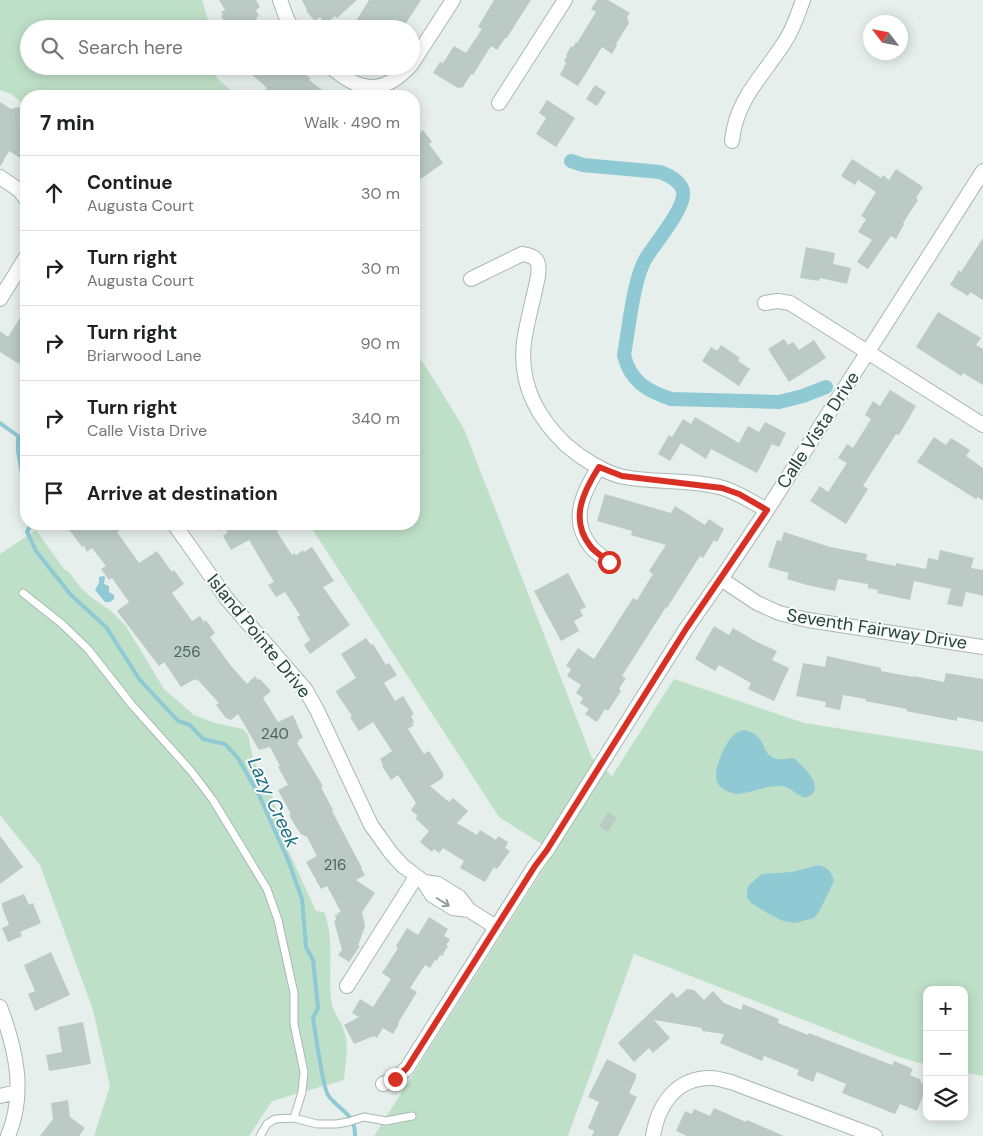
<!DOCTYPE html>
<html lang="en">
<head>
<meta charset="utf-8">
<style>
  :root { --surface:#fff; --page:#f6f6f6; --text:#202124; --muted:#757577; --line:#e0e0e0 }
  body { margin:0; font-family:"DM Sans",sans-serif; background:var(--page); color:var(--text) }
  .controls { position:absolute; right:15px; bottom:15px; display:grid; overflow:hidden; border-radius:10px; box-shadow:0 2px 12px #0003 }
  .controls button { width:45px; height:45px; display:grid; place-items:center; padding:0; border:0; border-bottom:1px solid var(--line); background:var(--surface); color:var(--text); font:25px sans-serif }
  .compass { position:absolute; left:863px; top:15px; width:45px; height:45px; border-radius:50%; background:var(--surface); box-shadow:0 2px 12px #0003; rotate:302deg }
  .stop { position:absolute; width:15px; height:15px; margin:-11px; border:4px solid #d93025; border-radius:50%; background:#fff }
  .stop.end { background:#d93025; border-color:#fff; box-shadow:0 1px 5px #0008 }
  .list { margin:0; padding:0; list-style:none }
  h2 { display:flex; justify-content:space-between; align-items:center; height:65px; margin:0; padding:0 20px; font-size:21px }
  h2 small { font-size:16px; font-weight:400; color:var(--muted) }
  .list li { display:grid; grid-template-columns:32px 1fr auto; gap:15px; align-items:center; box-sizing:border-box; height:75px; padding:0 20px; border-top:1px solid var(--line) }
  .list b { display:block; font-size:19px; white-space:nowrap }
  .list p { margin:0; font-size:16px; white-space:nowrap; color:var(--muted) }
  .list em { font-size:16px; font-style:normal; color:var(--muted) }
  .icon { flex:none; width:28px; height:28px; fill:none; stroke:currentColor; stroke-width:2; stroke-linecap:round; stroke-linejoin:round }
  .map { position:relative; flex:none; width:983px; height:1136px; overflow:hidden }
  .search { position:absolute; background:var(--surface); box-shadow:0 2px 12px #0003; left:20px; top:20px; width:400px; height:55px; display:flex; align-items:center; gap:12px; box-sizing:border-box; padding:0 18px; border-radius:28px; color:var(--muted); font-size:19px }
  .panel { position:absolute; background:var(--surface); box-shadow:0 2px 12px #0003; left:20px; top:90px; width:400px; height:440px; border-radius:20px }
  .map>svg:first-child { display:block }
  .green { fill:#bfe0c8 }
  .water { fill:#8ec9d4 }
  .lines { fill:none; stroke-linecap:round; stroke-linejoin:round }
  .stream { stroke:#8ec9d4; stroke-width:4 }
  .canal { stroke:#8ec9d4; stroke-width:14 }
  .building { fill:#bbcac4 }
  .lane-casing { stroke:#a8b8b2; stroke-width:9 }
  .street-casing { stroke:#a8b8b2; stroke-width:16 }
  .lane { stroke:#fff; stroke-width:7 }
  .street { stroke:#fff; stroke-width:14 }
  .oneway { stroke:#92a09c }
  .route { stroke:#d93025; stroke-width:6 }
  .labels { text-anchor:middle; stroke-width:4; stroke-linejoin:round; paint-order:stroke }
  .number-label { font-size:15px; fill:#4a645c }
  .street-label { font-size:18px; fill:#24423a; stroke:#f7fbf9 }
  .water-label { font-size:19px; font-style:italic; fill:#1c6f80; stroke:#f7fbf9 }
</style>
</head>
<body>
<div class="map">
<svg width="983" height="1136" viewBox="0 0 983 1136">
  <rect width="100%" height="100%" fill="#e6efeb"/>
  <path class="green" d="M0,0H202L211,29H29V66H222L216,77L237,96H26V106L11,94L0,90Z
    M414,349L435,381L464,429L592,758L612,776L674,679L804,723L983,751V1076L964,1072V990H927V1065L899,1057L634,954L568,1136H374L554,852L499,817L309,524H414Z
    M36,530L64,569L69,572L80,587L91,597L111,611L126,626L164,689L194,715L215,723L243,729L248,735L254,762L269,784L288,850L316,911L324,912C335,939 328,970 331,999C333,1014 342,1021 345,1034C349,1048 345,1066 344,1080L272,1101L249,1136H94L110,1086L93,1010L40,865L0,815V554Z"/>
  <path class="water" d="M104,576L105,577L104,584L109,586V592L114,595V599L110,602H105L95,590L99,583V577Z
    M744,730C769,736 759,752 774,758C780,761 787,758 794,758C803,767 829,789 805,798C796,795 790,786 781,786C767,785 752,793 738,794C735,794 731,793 727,791C709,783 717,765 723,751C728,741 732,733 744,730Z
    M819,865C828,868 831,871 834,881L819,912L814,918L795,923L783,921L769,914L751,903L747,897V891L749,885L762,874L792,872Z"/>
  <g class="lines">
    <path class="stream" d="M0,423L18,436V451L26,498
      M31,524L27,532L36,551L71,595L106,627L140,680L178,721L190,725L203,739L225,744L238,758L259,795L288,860L302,899L306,947L313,960L318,1008L313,1018C315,1030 323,1089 328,1095C338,1110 356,1113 355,1136"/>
    <path class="canal" d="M571,161L583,165L660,172C668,175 680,180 683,191C686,208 655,243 646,258C633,280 629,328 624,355C630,381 647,391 671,399L779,402L803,396L826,387"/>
  </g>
  <path class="building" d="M219,0H256L260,7L256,10L259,16L256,18L263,29H211L224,21L221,16L223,15L221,12L225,10Z
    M302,0H357L337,18L335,16L325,24L320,17L315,21L306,11L307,10Z
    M369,0H421L402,29H351Z
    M494,0H531L506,39L505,38L497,50L491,46L473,75L471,74L463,87L458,88L433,73L440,62L443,63L454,46L466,53L482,29L478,27Z
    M597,0H608L630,13L627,17L629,23L616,44L617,45L612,54L602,47L578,86L560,75L566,63L564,61L567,56L566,55L571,46L573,47L576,42L577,43L596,12L591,9Z
    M242,66H308L303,72L311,79L309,80L330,96H271L265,90L267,88Z
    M595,85L606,92L597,106L586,99Z
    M547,100L575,118L556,147L536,134L546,118L539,113Z
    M0,102L11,109L19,107L25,111L19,120L26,124V147L20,158L9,151L0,167Z
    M423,130L432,142L429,144L443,163L414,184V137Z
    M852,159L881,178L883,175L889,180L896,169L923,187L916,198L918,200L903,223L904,224L896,239L891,236L868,269L857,262L872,240L858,232L866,219L861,216L876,192L858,180L855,185L841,176Z
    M983,238V300L970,292L968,296L950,285L959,270L961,272Z
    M806,247L835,253L833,264L851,268L847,284L820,278L819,281L800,278Z
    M26,308V352L19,364L0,352V331L8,337Z
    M938,312L981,338L976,345L983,349V385L963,373L961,376L916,347Z
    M784,339L788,345L793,342L799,350L814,340L826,358L789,382L768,349Z
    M721,345L740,358L738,361L750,369L739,386L702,361L711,347L717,351Z
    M890,390L916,406L899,435L896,434L863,486L868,489L846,524L810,501L820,486L828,492L847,463L838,458L847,444L853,448L871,419L865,415L873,401L880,406Z
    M695,417L739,443L748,426L759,432L765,422L786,433L779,447L772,444L757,473L711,449L706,459L681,443L670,461L658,454L669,435L672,437L683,419L691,424Z
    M934,437L946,445L951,438L970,450L966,456L983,468V501L978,497L976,499L917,462Z
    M605,494L671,513L675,506L705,525L709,519L724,529L717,542L714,540L703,558L700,556L667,608L666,607L622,676L626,678L619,689L621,691L608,711L605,709L597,722L585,714L589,709L580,703L583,698L576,693L581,685L567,676L571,669L566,666L578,648L594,659L633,598L637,600L653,574L649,571L666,545L631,535L632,531L597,521Z
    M65,524H128L117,532L139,563L157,551L172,572L174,570L184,584L172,593L192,621L200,616L204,622L206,620L215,633L210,637L231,666L247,684L255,676L258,680L260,679L271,691L263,698L278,722L293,715L303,738L298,740L299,742L297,743L323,786L321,787L333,810L332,811L362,868H361L365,875L356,880L375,893L362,912L365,926L358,946H360L349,962L338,955L342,950L334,921L336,920L335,915H338L337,913L341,912L327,886L321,889L306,862L317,856L307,837L301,834L296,827L289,815L291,814L278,790L288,785L278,767L280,766L270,747L259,750L238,714L231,720L226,718L216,705L219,703L198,680L197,681L195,679L181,687L164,662L159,666L117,611L129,602L112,578L109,580L101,569L106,566L92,548L87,552L84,546L82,547Z
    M223,524H279L277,532L292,555L294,553L296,555L303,550L304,552L312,547L334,581L323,587L350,625L310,654L304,645L310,640L297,617L300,615L285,592L276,597L268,585L274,582L249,540L231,550L223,536L228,532Z
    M784,532L830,547L867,554L866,560L896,566V563L926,569L928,558L938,560L940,550L974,558L971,568L983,570V596L966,592L962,607L947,604L951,589L914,581L910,600L877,593L878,590L868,588V584L838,579L835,591L807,585L787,579L789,573L768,567L777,540L781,541Z
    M568,573L586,607L580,610L583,616L574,621L579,631L561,641L534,591Z
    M714,626L729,635L733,628L757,642L777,651L772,660L789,668L774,701L748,689L751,683L719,665L715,671L695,659Z
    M366,638L371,645L373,644L386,665L389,663L397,675L384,683L395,701L403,696L414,714L411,716L414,722L412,723L414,725L408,729L424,754L429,751L443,773V778L430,786L449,802L453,798L468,811L457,823L477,835L480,830L496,840L498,836L508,842L505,848L510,851L497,869L494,867L485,882L460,868L464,861L443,848L439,853L434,849L432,852L420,842L429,831L415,818L418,816L411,810L416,803L398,775L391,780L382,766L383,765L380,759L392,751L373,722L359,731L350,717L352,716L337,694L336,691L356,678L341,654Z
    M827,656L881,668V671L913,677V676L944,682L946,673L983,679V722L957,717V721L906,711L907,709L865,701L866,699L843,695L840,710L825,707L826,702L796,696L803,663L825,667Z
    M608,812L617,818L608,832L599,826Z
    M0,836L23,867L0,884Z
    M24,894L29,905L33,903L41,923L20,932L22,936L8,942L2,928L9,925L2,907V903Z
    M429,917L448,929L444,936L450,939L446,945L448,946L442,956L440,955L437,961L435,960L430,968L425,965L410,988L417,992L398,1023L399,1024L393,1034L383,1028L377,1038L374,1036L354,1044L344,1025L359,1017L352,1013L360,999L373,1007L391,979L382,973L398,948L396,946L407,928L418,935Z
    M51,952L70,995L35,1011L28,994L35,991L24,965Z
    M687,989L694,990L704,1000L713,991L724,1003L741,1010L743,1004L779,1019L778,1023L808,1035L809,1033L892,1065L894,1061L913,1069L910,1075L921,1080L920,1082L927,1085L917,1111L900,1104L895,1114L842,1093L846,1084L817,1072L813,1082L797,1075L799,1070L764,1056L762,1061L720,1043L724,1034L702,1031V1028L654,1020L670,1038L653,1053L649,1048L634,1062L618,1043L672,992L677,998Z
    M83,1022L91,1064L49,1071L46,1055L62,1052L58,1027Z
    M607,1059L636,1074V1078L629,1093L637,1097L618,1136H592L594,1131L588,1128L599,1102L588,1097Z
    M68,1100L70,1117L85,1128L79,1136H40L53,1119L51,1103Z
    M714,1108L746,1122L747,1120L784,1136H687L676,1131L685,1111L692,1114L694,1109L710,1116Z"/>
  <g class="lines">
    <defs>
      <path id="lane" d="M23,593L62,624L88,649L132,705L191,771L213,800L267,889L278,920L294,993V1024L304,1072L302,1092L294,1118
        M260,1136L267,1124L275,1119L294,1118L317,1124H336L348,1122L364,1117L386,1121L412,1116"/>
      <path id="street" d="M280,0L287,19L293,29
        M411,65L453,0
        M330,66C359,92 382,96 410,66
        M499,103L565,0
        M732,141C736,99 763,76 784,43C793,30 798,14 803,0
        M0,177L19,190L26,199
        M471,279L522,254C537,256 540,261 538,276C534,298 527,320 524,342C519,383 536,416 565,444C581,458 604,473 624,477C656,483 691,479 723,488C739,493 752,502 767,510
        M0,299L26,257
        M765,303L778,301L790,303L983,425
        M599,467C583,492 569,520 591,547C595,552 603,557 609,562
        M174,524L227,599L305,689L317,710L371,825L391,853L403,866L424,882L432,895L453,908L469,910
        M721,579L757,603L779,613L808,620L983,647
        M424,882L438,884L459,897L469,910L496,927
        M347,986L416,877
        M0,1007C16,1049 26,1093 8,1136
        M383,1084L395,1079L407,1068L535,866L547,850L686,629L721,579L767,510L983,171
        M0,1096L17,1092
        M653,1136C658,1105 676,1077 712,1078C718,1078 725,1081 731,1082L875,1136"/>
    </defs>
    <use href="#lane" class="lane-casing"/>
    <use href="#street" class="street-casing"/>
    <use href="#lane" class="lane"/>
    <use href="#street" class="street"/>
  </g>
  <defs><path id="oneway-shaft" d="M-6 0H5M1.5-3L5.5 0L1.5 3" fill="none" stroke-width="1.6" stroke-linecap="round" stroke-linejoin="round" transform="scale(1.25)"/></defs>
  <use class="oneway" href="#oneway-shaft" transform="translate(443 902) rotate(32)"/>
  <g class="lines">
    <path class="route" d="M395,1079L407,1068L535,866L547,850L686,629L767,510L739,494L722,488L622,476L599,467C583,492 569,520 591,547C595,552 603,557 609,562"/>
  </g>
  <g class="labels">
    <g class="number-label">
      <text x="187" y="657">256</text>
      <text x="275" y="739">240</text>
      <text x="335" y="870">216</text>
    </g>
    <g class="street-label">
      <text transform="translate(818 430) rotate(-57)" y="6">Calle Vista Drive</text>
      <text transform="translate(877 629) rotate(9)" y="6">Seventh Fairway Drive</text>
      <text transform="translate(259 636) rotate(51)" y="6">Island Pointe Drive</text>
    </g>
    <g class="water-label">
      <text transform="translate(274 802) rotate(65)" y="7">Lazy Creek</text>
    </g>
  </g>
</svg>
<div class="controls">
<button>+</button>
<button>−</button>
<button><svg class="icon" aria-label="layers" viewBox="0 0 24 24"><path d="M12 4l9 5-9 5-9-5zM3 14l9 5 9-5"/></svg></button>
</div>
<svg class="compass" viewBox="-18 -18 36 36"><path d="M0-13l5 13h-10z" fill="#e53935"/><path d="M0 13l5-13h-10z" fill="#757577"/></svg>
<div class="stop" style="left:609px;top:562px"></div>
<div class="stop end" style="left:395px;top:1079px"></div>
<div class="search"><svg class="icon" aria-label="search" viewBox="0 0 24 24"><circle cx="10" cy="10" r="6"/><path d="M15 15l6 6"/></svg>Search here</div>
<section class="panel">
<h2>7 min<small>Walk · 490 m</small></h2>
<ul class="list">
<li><svg class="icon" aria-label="ahead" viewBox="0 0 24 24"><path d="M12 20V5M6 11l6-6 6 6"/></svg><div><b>Continue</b><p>Augusta Court</p></div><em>30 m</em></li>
<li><svg class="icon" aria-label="right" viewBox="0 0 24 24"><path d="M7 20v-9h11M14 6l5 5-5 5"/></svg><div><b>Turn right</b><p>Augusta Court</p></div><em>30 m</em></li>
<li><svg class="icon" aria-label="right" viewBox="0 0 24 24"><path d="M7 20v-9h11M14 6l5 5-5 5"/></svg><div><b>Turn right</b><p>Briarwood Lane</p></div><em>90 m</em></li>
<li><svg class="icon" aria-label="right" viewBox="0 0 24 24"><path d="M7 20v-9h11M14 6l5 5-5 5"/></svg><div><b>Turn right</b><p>Calle Vista Drive</p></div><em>340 m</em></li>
<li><svg class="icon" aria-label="arrive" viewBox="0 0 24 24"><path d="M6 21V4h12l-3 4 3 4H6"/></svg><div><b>Arrive at destination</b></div></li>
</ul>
</section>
</div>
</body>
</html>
